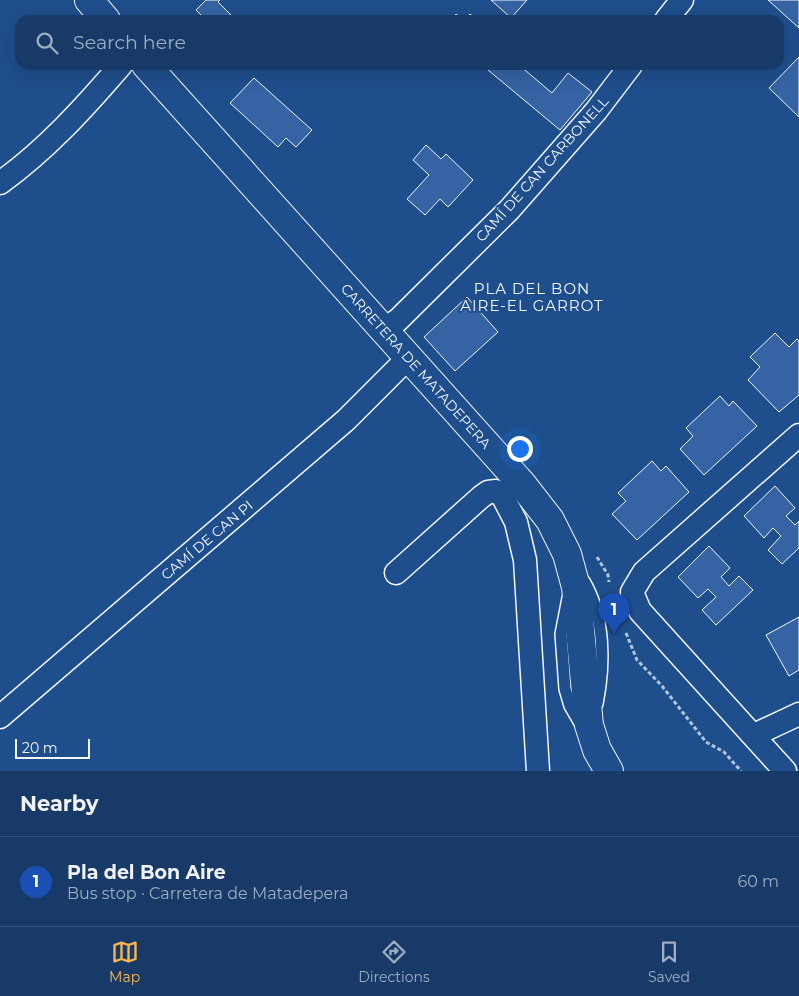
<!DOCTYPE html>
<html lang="en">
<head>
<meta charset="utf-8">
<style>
  :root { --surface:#173a69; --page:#20416f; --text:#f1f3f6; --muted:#9eadc0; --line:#36547d; --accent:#ffb74d }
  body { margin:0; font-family:Montserrat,sans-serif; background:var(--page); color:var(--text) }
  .scale { position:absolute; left:15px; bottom:12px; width:75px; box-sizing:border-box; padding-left:5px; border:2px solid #f2f6ff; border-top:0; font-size:14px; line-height:18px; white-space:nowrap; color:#f2f6ff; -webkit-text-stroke:4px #1f4e8c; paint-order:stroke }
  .you { position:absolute; left:519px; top:448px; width:18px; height:18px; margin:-12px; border:4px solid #fff; border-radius:50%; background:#1a73e8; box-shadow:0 0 0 8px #1a73e833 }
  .badge { display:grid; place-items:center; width:32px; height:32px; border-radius:50%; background:var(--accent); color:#fff; font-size:16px; font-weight:700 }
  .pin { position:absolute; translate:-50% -41px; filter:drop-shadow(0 1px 2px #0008) }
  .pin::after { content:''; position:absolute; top:26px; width:18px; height:15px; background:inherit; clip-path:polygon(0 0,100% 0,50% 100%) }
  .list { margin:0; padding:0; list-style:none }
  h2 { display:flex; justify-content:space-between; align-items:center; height:65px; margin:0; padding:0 20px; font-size:21px }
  h2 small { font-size:16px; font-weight:400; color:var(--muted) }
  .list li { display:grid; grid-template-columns:32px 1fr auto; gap:15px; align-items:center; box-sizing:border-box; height:90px; padding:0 20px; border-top:1px solid var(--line) }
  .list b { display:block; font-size:19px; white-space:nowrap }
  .list p { margin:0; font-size:16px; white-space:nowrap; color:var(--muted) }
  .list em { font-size:16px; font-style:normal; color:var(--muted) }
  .icon { flex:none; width:28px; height:28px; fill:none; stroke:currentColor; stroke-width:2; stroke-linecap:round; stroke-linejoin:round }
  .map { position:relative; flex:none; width:799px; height:771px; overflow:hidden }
  .search { position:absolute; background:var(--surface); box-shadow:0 5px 20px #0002; left:15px; right:15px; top:15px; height:55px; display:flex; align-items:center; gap:12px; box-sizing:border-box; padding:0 18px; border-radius:15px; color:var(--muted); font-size:19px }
  .sheet { height:155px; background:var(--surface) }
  nav { display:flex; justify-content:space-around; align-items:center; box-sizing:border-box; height:70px; border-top:1px solid var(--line); background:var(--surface); font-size:14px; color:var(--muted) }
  nav a { display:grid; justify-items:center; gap:2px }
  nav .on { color:var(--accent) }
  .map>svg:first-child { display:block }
  .building { fill:#3563a3; stroke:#f2f6ff }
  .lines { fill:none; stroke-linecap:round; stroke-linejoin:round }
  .lane-casing { stroke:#f2f6ff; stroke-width:14 }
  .street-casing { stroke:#f2f6ff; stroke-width:25 }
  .secondary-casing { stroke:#f2f6ff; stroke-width:30 }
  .path { stroke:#b3c4dc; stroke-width:3; stroke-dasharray:4 2.5; stroke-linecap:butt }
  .lane { stroke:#1f4e8c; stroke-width:11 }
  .street { stroke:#1f4e8c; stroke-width:22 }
  .secondary { stroke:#1f4e8c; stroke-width:28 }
  .labels { text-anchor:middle; stroke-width:4; stroke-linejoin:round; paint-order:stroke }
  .street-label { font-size:14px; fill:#f2f6ff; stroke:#1f4e8c }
  .neighbourhood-label { font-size:15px; letter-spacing:1px; fill:#f2f6ff; stroke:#1f4e8c }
</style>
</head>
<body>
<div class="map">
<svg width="799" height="771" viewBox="0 0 799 771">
  <rect width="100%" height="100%" fill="#1f4e8c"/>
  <path class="building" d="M206,0H220L218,2L236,20H206L196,10Z
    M491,0H527L511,18Z
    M768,0H799V28Z
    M456,14L463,20H451Z
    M470,14L477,20H465Z
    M799,57V117L769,88Z
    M482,65H519L552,93L568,73L592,92L560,130Z
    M254,78L312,130L296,147L286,138L278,147L230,103Z
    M426,145L441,159L446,154L473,180L448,207L440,199L425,215L407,199L429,175L413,160Z
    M467,297L498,332L455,371L424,337Z
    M775,333L789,347L797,339L799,341V395L779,412L748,380L760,367L750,357Z
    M720,396L729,406L733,401L757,426L704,475L680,449L693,436L686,428Z
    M652,461L661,471L666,466L689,492L637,540L612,514L626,501L618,493Z
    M775,486L795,508L786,516L795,525L799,521V548L782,564L768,550L781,536L773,528L764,538L744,516Z
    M709,546L730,568L721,577L729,586L739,576L753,590L716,625L702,610L716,597L708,589L698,598L678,577Z
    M799,617V670L789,676L766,635Z"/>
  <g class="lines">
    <defs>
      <path id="lane" d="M584,581C605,617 605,664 597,704
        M568,598L561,634L565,689L570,706L581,725"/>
      <path id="street" d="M666,20L682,0
        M0,183C46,150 84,108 121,65
        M383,330L398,320L509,210L596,111L631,65
        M396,573L481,497L488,492L496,491L503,497L516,522L525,560L538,771
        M0,717L346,420L408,358
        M754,735L799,714
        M785,771L640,611L632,592L644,572L799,435"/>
      <path id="secondary" d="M89,0L106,20
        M146,65L522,484L550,520L567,554L576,587L589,725L597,750L609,771"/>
    </defs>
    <use href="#lane" class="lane-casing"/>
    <use href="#street" class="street-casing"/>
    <use href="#secondary" class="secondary-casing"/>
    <path class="path" d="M597,557L608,575L609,582
      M626,633L637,660L662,686L706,742L724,752L741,771"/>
    <use href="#lane" class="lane"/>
    <use href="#street" class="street"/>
    <use href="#secondary" class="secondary"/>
  </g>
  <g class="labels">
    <g class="street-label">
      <text transform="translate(542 169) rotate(-48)" y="5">CAMÍ DE CAN CARBONELL</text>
      <text transform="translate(416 366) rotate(48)" y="5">CARRETERA DE MATADEPERA</text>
      <text transform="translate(207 540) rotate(-40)" y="5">CAMÍ DE CAN PI</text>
    </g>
    <g class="neighbourhood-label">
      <text x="532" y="294">PLA DEL BON<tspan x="532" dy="17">AIRE-EL GARROT</tspan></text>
    </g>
  </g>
</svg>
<div class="scale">20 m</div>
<div class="you"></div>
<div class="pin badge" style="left:614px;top:634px;background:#1a4fb4">1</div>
<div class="search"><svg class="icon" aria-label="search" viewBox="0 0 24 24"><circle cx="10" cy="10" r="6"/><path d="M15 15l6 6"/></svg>Search here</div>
</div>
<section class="sheet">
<h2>Nearby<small></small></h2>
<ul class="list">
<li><span class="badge" style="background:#1a4fb4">1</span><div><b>Pla del Bon Aire</b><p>Bus stop · Carretera de Matadepera</p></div><em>60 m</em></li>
</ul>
</section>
<nav>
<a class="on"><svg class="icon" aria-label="map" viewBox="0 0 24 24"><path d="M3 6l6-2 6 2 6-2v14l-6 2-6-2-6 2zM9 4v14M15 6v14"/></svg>Map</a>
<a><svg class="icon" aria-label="directions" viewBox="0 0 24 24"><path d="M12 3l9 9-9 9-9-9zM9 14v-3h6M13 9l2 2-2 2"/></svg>Directions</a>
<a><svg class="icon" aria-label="saved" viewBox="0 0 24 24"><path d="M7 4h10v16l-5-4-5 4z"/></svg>Saved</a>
</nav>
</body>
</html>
